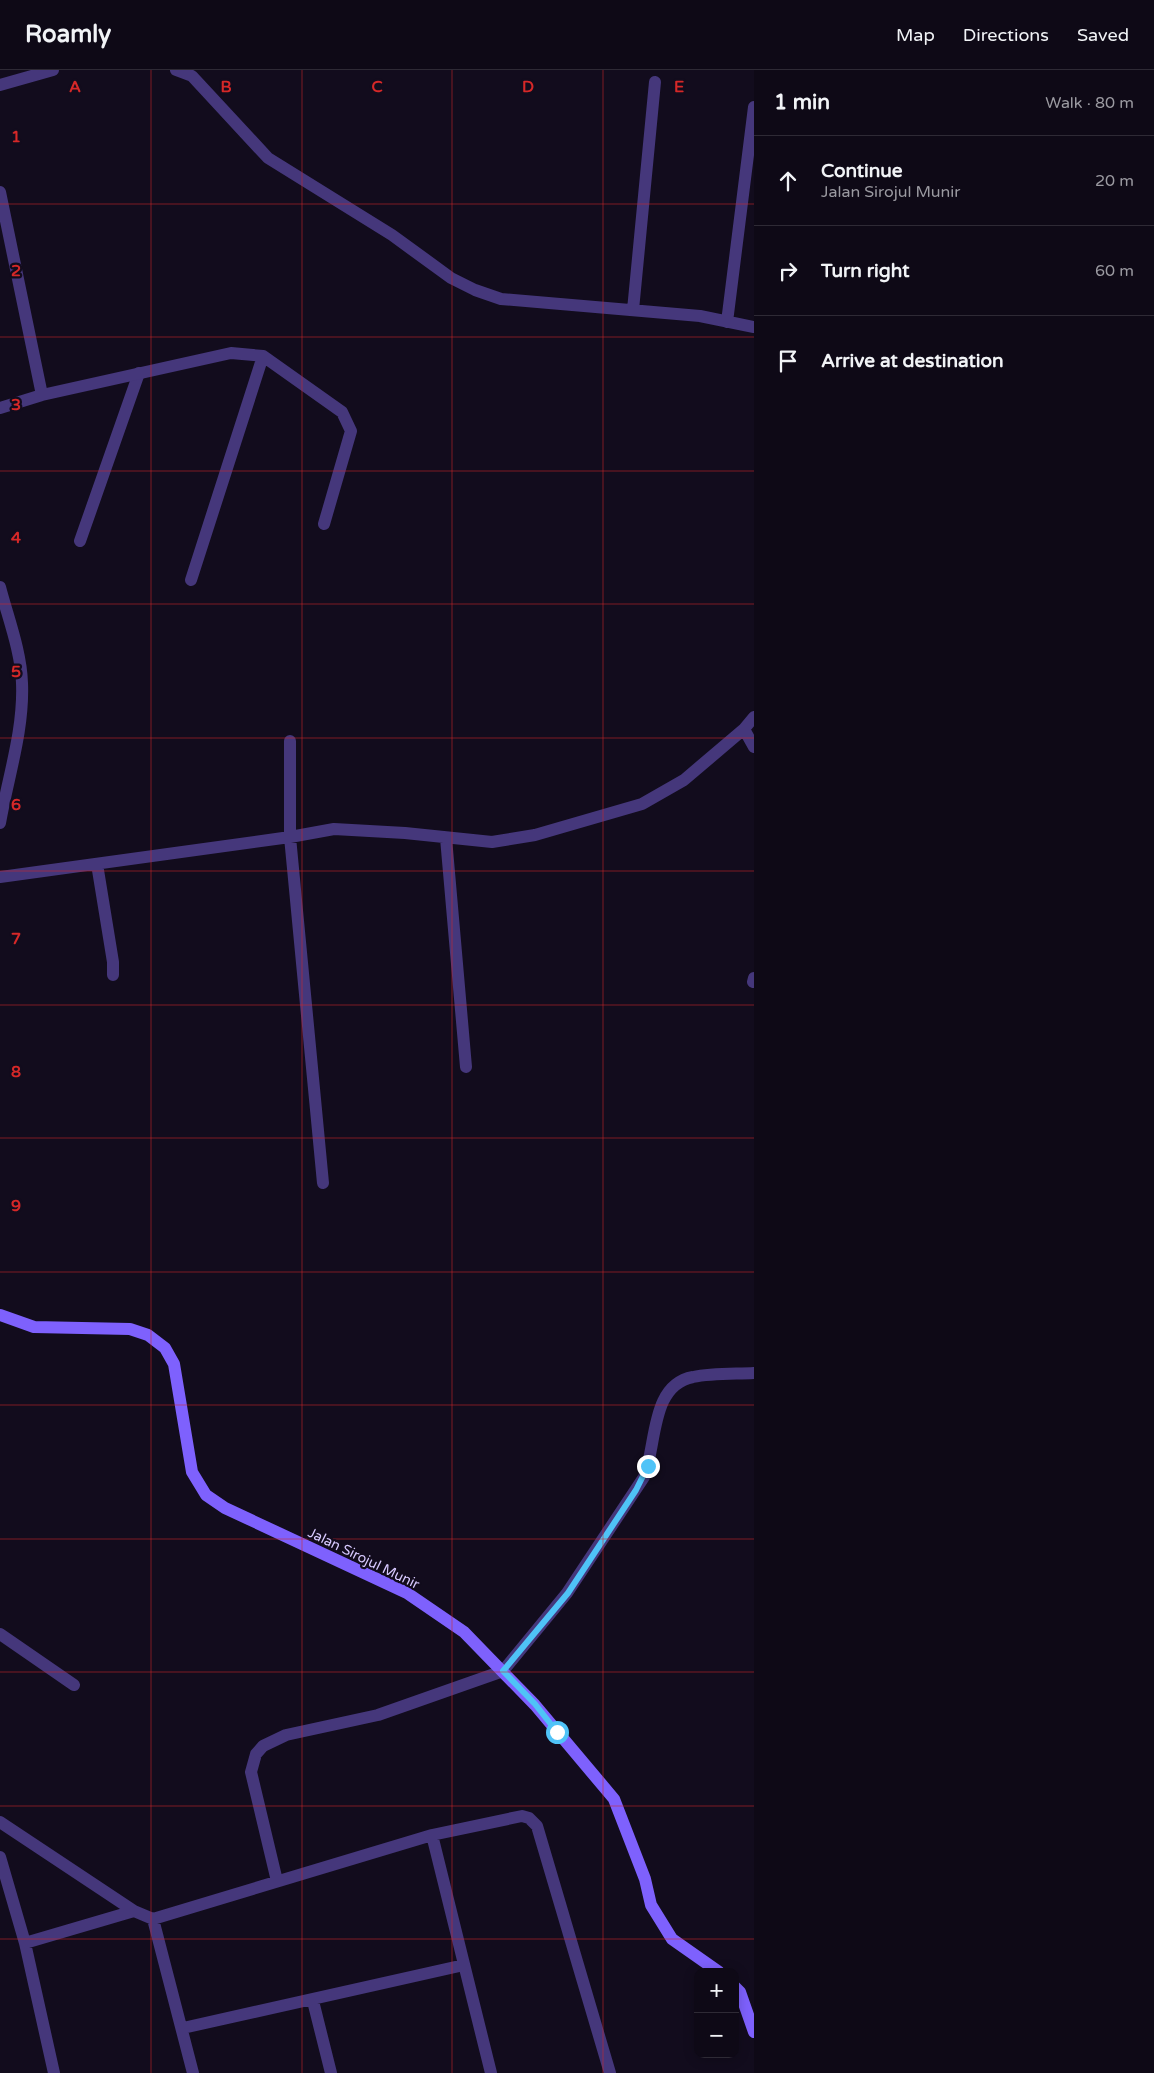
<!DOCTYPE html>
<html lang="en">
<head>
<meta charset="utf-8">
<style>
  :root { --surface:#0e0916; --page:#1c1723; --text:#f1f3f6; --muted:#9b9aa1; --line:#2e2a35 }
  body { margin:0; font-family:"Varela Round",sans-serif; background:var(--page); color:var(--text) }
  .controls { position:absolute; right:15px; bottom:15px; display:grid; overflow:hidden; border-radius:10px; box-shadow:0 2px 12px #0003 }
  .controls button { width:45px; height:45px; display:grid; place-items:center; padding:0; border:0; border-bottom:1px solid var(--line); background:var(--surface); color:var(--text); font:25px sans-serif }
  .stop { position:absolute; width:15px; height:15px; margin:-11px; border:4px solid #4fc3f7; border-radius:50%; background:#fff }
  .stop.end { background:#4fc3f7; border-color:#fff; box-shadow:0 1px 5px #0008 }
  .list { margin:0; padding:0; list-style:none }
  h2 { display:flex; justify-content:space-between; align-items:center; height:65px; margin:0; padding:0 20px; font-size:21px }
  h2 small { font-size:16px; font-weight:400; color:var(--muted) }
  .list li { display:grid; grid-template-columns:32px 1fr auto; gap:15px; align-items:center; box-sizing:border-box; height:90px; padding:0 20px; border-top:1px solid var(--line) }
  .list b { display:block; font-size:19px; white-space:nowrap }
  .list p { margin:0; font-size:16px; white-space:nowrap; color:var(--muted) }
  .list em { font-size:16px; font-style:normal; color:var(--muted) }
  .icon { flex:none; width:28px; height:28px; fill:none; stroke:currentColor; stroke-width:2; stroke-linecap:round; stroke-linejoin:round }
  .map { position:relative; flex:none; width:754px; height:2003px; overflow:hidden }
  header { display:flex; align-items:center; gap:30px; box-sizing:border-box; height:70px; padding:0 25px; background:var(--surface); border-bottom:1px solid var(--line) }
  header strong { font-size:24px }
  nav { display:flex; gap:28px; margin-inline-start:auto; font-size:18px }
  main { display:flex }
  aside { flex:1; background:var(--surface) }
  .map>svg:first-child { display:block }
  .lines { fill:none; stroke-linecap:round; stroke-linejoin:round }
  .lane { stroke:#45377b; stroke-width:12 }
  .street { stroke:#45377b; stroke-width:12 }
  .secondary { stroke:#7e61fd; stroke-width:12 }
  .route { stroke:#4fc3f7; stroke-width:6 }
  .grid { fill:none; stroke:#d62828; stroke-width:1; stroke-opacity:0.55 }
  .labels { text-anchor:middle; stroke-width:4.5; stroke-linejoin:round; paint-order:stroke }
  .street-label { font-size:14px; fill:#d7c9fe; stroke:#120c1d }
  .grid-label { font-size:16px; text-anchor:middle; font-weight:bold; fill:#d62828; stroke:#120c1d; stroke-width:4.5; stroke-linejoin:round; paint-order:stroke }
</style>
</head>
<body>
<header>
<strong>Roamly</strong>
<nav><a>Map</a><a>Directions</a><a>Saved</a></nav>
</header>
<main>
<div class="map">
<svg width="754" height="2003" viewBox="0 0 754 2003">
  <rect width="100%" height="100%" fill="#120c1d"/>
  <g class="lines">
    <path class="lane" d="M80,471L139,303"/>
    <path class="street" d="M176,0L192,6L268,88L392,165L451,208L475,220L501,229L700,246L754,257
      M0,15L53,0
      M0,122L42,325
      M633,240L655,12
      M727,252L754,37
      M0,338L42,325L231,283L263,286L342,342L351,361L324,454
      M191,510L263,286
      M0,517C8,548 21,581 22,613C24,660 8,707 0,753
      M744,659L754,677
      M290,671V767L323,1113
      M446,768L466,997
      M97,794L113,892V905
      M0,807L290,767L334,759L405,763L492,772L535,765L642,734L684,710L744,659L754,647
      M753,912L754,908
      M0,1564L74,1615
      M0,1752L134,1841L153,1849L432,1765L522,1746L529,1748L537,1756L610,2003
      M432,1765L491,2003
      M0,1787L25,1873L54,2003
      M277,1811L251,1702L256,1684L263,1676L286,1665L378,1645L503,1601L567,1523L644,1407C657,1375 650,1315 693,1307C712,1303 734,1304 754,1303
      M153,1849L193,2003
      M25,1873L134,1841
      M313,1931L331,2003
      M183,1958L464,1895"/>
    <path class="secondary" d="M0,1245L34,1257L130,1259L148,1265L165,1278L174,1294L192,1402L206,1425L225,1438L407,1523L464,1562L535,1635L614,1729L645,1809L651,1835L672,1869L719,1902
      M735,1917L740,1922L754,1962"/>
  </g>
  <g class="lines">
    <path class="route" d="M557,1662L535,1634L503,1601L568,1523L636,1420L648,1396"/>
  </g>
  <path class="grid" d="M151,0V2003M302,0V2003M452,0V2003M603,0V2003M0,134H754M0,267H754M0,401H754M0,534H754M0,668H754M0,801H754M0,935H754M0,1068H754M0,1202H754M0,1335H754M0,1469H754M0,1602H754M0,1736H754M0,1869H754"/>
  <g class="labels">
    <g class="street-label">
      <text transform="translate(364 1488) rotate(26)" y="5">Jalan Sirojul Munir</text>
    </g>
  </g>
  <g class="grid-label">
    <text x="75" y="22">A</text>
    <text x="226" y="22">B</text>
    <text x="377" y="22">C</text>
    <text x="528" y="22">D</text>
    <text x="679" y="22">E</text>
    <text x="16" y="72">1</text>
    <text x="16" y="206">2</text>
    <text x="16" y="340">3</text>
    <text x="16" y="473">4</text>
    <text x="16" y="607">5</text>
    <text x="16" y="740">6</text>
    <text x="16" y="874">7</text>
    <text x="16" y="1007">8</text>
    <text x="16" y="1141">9</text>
  </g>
</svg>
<div class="controls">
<button>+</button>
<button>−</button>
</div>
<div class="stop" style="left:557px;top:1662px"></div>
<div class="stop end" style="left:648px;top:1396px"></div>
</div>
<aside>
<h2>1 min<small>Walk · 80 m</small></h2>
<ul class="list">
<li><svg class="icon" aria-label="ahead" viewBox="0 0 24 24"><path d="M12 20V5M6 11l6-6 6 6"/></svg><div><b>Continue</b><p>Jalan Sirojul Munir</p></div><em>20 m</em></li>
<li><svg class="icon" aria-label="right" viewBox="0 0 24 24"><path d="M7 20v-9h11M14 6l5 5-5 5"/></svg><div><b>Turn right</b></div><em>60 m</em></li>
<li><svg class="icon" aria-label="arrive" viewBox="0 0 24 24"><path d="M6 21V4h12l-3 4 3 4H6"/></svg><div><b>Arrive at destination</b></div></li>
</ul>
</aside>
</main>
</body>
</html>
